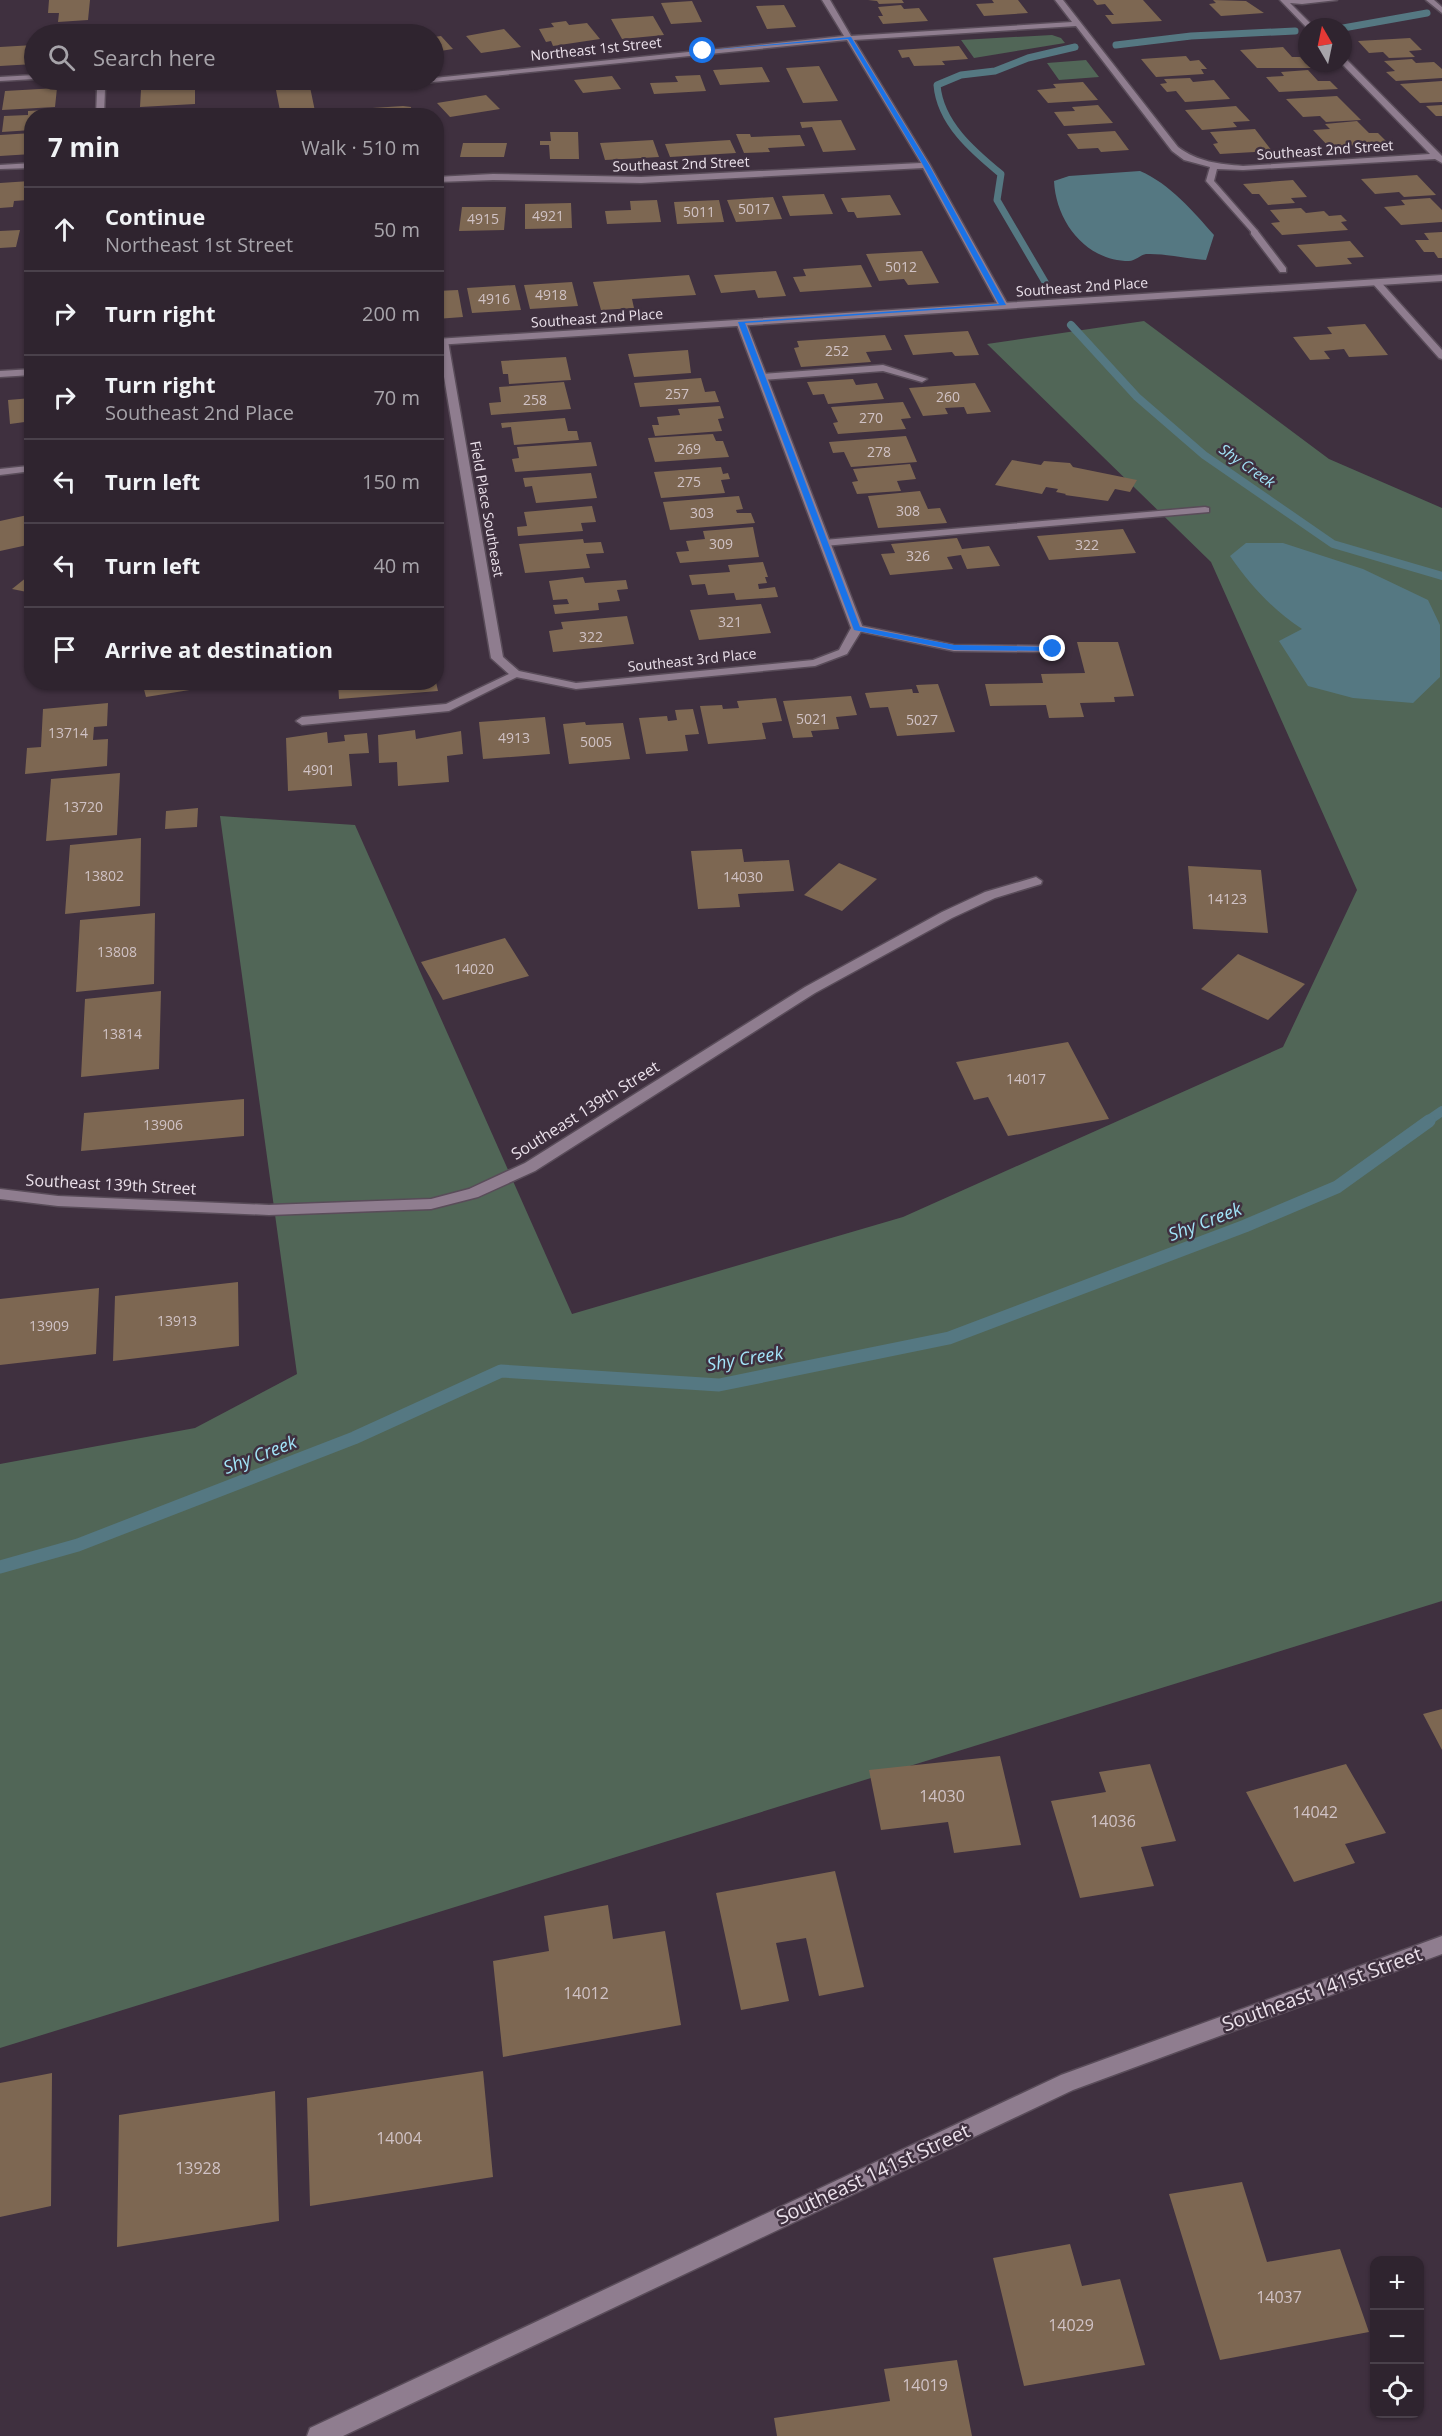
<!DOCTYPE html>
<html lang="en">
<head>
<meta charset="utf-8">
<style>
  :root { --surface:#2f242f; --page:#3b303b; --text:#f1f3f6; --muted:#a7a4aa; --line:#4a414b }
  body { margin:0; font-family:"Open Sans",sans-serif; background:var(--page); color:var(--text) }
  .controls { position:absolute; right:18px; bottom:18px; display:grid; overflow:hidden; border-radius:12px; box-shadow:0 2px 4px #0004 }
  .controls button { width:54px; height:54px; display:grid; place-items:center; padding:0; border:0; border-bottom:2px solid var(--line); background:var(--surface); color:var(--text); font:30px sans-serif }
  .compass { position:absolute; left:1298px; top:18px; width:54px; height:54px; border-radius:50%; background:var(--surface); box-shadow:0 2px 4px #0004; rotate:351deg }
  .stop { position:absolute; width:18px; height:18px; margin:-14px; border:4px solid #1a73e8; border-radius:50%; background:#fff }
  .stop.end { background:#1a73e8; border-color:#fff; box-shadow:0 2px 6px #0008 }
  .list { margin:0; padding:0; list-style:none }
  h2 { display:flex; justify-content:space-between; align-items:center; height:78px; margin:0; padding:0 24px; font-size:26px }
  h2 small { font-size:20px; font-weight:400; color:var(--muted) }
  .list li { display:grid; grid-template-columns:39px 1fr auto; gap:18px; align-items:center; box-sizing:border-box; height:84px; padding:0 24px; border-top:2px solid var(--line) }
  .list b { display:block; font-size:22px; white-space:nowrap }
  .list p { margin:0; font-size:20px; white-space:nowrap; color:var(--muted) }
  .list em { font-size:20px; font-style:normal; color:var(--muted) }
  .icon { flex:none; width:33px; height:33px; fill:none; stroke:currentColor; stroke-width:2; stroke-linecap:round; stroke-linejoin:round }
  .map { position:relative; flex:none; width:1442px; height:2436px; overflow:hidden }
  .search { position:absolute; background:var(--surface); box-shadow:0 2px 4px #0004; left:24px; top:24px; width:420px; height:66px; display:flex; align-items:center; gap:15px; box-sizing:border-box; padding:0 21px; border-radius:33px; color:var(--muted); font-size:22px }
  .panel { position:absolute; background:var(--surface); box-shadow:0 2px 4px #0004; left:24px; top:108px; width:420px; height:582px; border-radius:24px }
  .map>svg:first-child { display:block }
  .green { fill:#516657 }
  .water { fill:#557882 }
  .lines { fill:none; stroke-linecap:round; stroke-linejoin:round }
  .stream-far3 { stroke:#557882; stroke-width:7 }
  .stream-far2 { stroke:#557882; stroke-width:8 }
  .stream-far1 { stroke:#557882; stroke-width:10 }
  .stream { stroke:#557882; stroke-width:13 }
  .building { fill:#7d6752 }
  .service-casing { stroke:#594c59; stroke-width:3 }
  .minor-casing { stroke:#594c59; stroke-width:3 }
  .tertiary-casing { stroke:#594c59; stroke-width:3 }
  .service { fill:#8f7d8f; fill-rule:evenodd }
  .minor { fill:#8f7d8f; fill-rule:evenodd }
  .tertiary { fill:#8f7d8f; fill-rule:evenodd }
  .route { fill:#1a73e8 }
  .labels { text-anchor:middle; stroke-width:5; stroke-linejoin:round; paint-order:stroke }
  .far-street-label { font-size:14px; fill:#ebe1eb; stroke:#3f303f }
  .number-label { font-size:14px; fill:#d0c2c5 }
  .far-water-label { font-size:15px; font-style:italic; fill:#a2e4f8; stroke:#3f303f }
  .street-label { font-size:16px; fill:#ebe1eb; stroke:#3f303f }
  .near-number-label { font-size:16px; fill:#d0c2c5 }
  .water-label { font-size:18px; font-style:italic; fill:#a2e4f8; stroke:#3f303f }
  .near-street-label { font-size:20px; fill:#ebe1eb; stroke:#3f303f }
</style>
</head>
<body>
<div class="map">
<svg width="1442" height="2436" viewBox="0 0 1442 2436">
  <rect width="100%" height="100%" fill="#3f303f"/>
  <path class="green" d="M1052,35L1061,38L1065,43L974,58L961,40Z
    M1086,60L1099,77L1059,80L1047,63Z
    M1144,321L1329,459L1442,508V1601L0,2048V1464L195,1428L297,1374L220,816L355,825L572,1314L903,1217L1283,1047L1357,890L1211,562L987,344Z"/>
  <path class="water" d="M1140,171C1170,184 1193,211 1214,235L1206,260C1188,259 1163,253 1146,254C1140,255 1135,261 1129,261C1086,261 1056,222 1054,181L1069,176Z
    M1246,543H1283L1363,569L1428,600L1440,625V677L1413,703L1353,698L1308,686L1279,641L1302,629C1272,609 1251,586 1230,556Z"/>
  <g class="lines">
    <path class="stream-far3" d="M1343,28L1427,13
      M1116,45L1191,36L1295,31
      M1048,287L997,200L1001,174C973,151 940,123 937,85L961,75L995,71L1028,58L1075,47"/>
    <path class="stream-far2" d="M1071,325L1137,397L1204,455L1333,544L1442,576"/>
    <path class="stream-far1" d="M1426,1122L1442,1111"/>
    <path class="stream" d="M0,1567L78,1545L354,1438L501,1371L719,1385L949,1338L1245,1226L1337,1187L1429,1121"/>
  </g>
  <path class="building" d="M49,0H90L88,20L58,22L59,13H48Z
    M868,0H902L904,3L879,4L877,1Z
    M992,0H1018L1028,13L984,16L976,4L994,3Z
    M1093,0H1143L1162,21L1112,24L1105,15H1114L1105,4L1097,5Z
    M1213,0L1246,1L1264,13L1221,16L1209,4L1216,3Z
    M692,1L702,22L671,24L661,3Z
    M784,5L796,27L767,29L756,6Z
    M901,5L904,9L919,8L928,21L883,24L878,16H883L878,7Z
    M653,16L664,35L622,39L611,19Z
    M566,21L569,25L587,23L600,39L553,46L551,41L546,42L539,29L554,27L551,23Z
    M504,29L521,47L481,53L466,36Z
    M441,36L453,49L434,52V37Z
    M1410,38L1422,50L1409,51L1415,57L1389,58L1383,52L1369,53L1358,41Z
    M34,45V64L0,66V47Z
    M959,46L968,59L942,61L945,65L914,66L909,57L902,58L898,50Z
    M1283,47L1292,57H1300L1311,68H1257L1240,50Z
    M1186,56L1190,61L1199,60L1207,69H1201L1204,74L1156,77L1141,59Z
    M1412,59L1416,63L1434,62L1442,69V78L1396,81L1386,72L1395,71L1384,61Z
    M819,66L838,101L803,103L786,68Z
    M762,67L770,82L720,85L713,70Z
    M1308,70L1318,81H1330L1338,89L1279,92L1266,77L1284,76L1281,72Z
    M700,75L706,91L654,94L650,83L678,82L675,76Z
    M612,76L621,89L583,93L574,80Z
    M1190,78L1193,82L1214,80L1230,99L1185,102L1176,91L1167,92L1160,84L1167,83L1164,79Z
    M142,80H174V81L142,83Z
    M287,80H328V84L287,85Z
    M1442,81V102L1420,103L1400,84Z
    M1083,82L1098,100L1048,103L1037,90L1056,88L1053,84Z
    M195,86V104L140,107L141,90Z
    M310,87L316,116H281L276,90Z
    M57,88L55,107L2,110L5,91Z
    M486,95L500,109L450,117L437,103Z
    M1337,96L1361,120L1326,122L1320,116L1303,117L1286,99Z
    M1098,105L1113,123L1064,126L1054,112L1075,111L1072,107Z
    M1442,105V116H1436L1426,106Z
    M403,106L411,107L412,116H358L357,109Z
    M1236,106L1250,121L1233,122L1237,127L1202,130L1185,110Z
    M195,108L194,116H143V111Z
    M63,109L62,116H32V130L2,132L4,116L28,115V111Z
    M841,120L856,150L823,152L812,127L802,128L800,122Z
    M1357,121L1369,133H1378L1388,143L1329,147L1313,130L1330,129L1325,124Z
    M1255,129L1272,151L1220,154L1213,144L1218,143L1210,132Z
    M1115,131L1129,150L1101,152L1098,148L1078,149L1067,134Z
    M550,132H578L579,159H550L549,145H540V141H551Z
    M32,133V154L0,156V135Z
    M736,134H750L751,137L800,135L805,146L768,148L770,152L744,153Z
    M653,140L659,157L605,160L600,143Z
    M730,140L736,153L670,157L665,144Z
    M463,143H507L504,157H460Z
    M1417,175L1436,195L1404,197L1399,192L1375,194L1361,179Z
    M1293,180L1307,197L1291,198L1295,203L1268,205L1259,194H1252L1243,184Z
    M30,181L28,200L14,201L13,207L0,208V183Z
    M824,194L833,214L790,216L782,196Z
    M890,195L901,215L857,218L854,212H848L841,198Z
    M773,197L782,219L736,222L727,200Z
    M1430,198L1442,210V222L1401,225L1384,207L1405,205L1401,200Z
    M657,200L661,222L607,224L605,211L631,210L630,201Z
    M719,200L724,222L677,224L674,202Z
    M571,203L572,228L525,229V204Z
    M462,207H506L504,230L459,231Z
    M1301,208L1306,213L1324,211L1329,216L1341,215L1347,221L1341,222L1348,230L1282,235L1271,223L1280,222L1270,210Z
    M20,230L16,247L0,248V231Z
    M1442,232V258H1438L1434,252H1424L1415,240H1429L1424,233Z
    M1350,241L1364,257L1347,258L1352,264L1316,267L1297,245Z
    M922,251L939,283L908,285L904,279L879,281L866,254Z
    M861,265L872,287L800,292L793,277L806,276L803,269Z
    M776,271L786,296L758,298L755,290L721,293L714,275Z
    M689,275L696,295L632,299L634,308L601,310L593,282Z
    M572,282L578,306L530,309L524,285Z
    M515,285L521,310L472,313L467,288Z
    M458,290L463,317L436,319V291Z
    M1365,324L1388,355L1349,357L1344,349L1324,351L1330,359L1310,360L1293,337L1332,334L1327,327Z
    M968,331L979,355L955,356L952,352L913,355L904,335Z
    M885,335L892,350L866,352L871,362L801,367L794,348L799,347L797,341Z
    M688,350L691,373L634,377L628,354Z
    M566,357L571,380L509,384L508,374H503L501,361Z
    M701,378L705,392L715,391L719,402L640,407L634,383Z
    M853,379L856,385L877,383L884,399L828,404L824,394L813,395L807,382Z
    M564,382L571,409L491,415L489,403L501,402L499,387Z
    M975,383L991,412L967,414L964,407L945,408L948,414L923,416L909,388Z
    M32,398V421L10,424L8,400Z
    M903,402L911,418L901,419L906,429L838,434L833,423L838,422L831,407Z
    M720,406L724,418L718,419L722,431L655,436L652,425H659L657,417L680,415L678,409Z
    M565,418L568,431H577L579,440L514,445L511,427L502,428L501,423Z
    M713,434L716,441H723L729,457L655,462L648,438Z
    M906,436L917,462L851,467L844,452L833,453L829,442Z
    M591,442L597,466L515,472L512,459L519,458L517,447Z
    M1012,460L1041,465L1044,461L1070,463L1073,467L1137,480L1130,492L1115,489L1108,501L1065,495L1066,494L1056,492L1058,489L1046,487L1042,494L995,485Z
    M910,464L916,479L897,481L901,491L857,494L852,482L858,481L853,469Z
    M721,467L723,474L728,473L730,479L721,480L725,493L661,498L654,472Z
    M591,473L597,498L536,503L532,486L525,487L523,478Z
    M920,491L928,509L940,508L947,523L878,528L868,496Z
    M739,496L743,509L736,510L737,513H751L755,523L670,530L663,502Z
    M592,506L596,522L581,523L583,531L518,536L517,527L527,526L524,512Z
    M32,514V544L0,551V521Z
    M753,527L759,557L680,563L676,552L689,551L686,541L705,539L703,531Z
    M1123,529L1136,553L1049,560L1037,536Z
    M957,538L962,549L989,546L1000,566L967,569L961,555L947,557L953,569L890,575L881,554L895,553L891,544Z
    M583,539L584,543L601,542L604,553L586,554L590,568L525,573L519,544Z
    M763,562L768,577H765L767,583L758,584L759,589L775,587L778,597L736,600L734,593L708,595L705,584L692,585L689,575L730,572L728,565Z
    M32,573V593L12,589Z
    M583,577L585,583L626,580L628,589L617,590L620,601L598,603L599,610L555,614L553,605L569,604L567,599L553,600L549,581Z
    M761,604L771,633L699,640L690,610Z
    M627,616L634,644L553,652L549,631L563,629L561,622Z
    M1077,642H1118L1134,696L1114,697L1115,702L1080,703L1084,717L1049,718L1046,705L990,706L985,684L1043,683L1041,674L1085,673Z
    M142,682H200L202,688L146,697Z
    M338,682H436L438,691L339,699Z
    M938,684L955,732L897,736L888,707L870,708L865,693L912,689L913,693H919L916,685Z
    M851,696L857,715L836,717L839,729L811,731L813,737L793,738L783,701Z
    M776,698L782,721L762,723L766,739L708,744L700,706L722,705L723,709L739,708L737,701Z
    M108,703L107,726L94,727L93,740L108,739L107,766L25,774L27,748L41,747L43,709Z
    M693,709L699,734L685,735L688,751L646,754L639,718L667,716L668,721L677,720L675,710Z
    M545,717L550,754L483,759L479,722Z
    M585,722L586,725L623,723L630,759L569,764L563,724Z
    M415,730L416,739L461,731L463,754L447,756L449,782L398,786L397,762L379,763L378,735Z
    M327,732L328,743L345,741L344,735L367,733L369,753L349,754L352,786L288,791L286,738Z
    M120,773L117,835L46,841L51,779Z
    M198,808L197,827L165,829L166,811Z
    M141,838L140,906L65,914L70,845Z
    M742,849L744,862L789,860L794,891L738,894L740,907L698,909L691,851Z
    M839,863L877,879L842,911L804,895Z
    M1188,866L1261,870L1268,933L1193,929Z
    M155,913L154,984L76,992L80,920Z
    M505,938L529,976L443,1000L421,962Z
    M1238,954L1305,984L1268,1020L1201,989Z
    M161,991L159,1069L81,1077L85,999Z
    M1068,1042L1109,1119L1008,1136L988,1097L974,1100L956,1062Z
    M244,1099V1136L81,1151L84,1113Z
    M238,1282L239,1346L113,1361L115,1296Z
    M99,1288L96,1354L0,1365V1299Z
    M1442,1709V1750L1423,1714Z
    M1000,1756L1021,1845L954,1853L948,1822L881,1830L869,1770Z
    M1150,1764L1176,1841L1141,1847L1154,1886L1080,1898L1051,1801L1106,1792L1099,1772Z
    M1346,1764L1386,1833L1345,1844L1355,1863L1294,1882L1246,1792Z
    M835,1871L864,1987L819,1996L806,1938L776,1943L789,2001L741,2010L716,1893Z
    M608,1905L613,1939L665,1931L681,2025L503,2057L493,1961L549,1951L544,1916Z
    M483,2071L493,2177L310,2206L307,2098Z
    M52,2073L51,2206L0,2217V2083Z
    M275,2091L279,2221L117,2247L119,2115Z
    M1242,2182L1267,2262L1340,2249L1369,2332L1220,2360L1169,2194Z
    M1070,2244L1082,2286L1120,2279L1145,2365L1024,2386L993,2258Z
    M957,2360L972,2436H777L774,2418L890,2401L884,2369Z"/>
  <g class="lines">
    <defs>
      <path id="service" d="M1251,230H1257L1286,268V272H1280L1251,234Z
        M883,365L927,379L922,382L883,371L762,380L757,377L762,374Z
        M1205,507L1209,508V512L824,546L819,543L824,540Z
        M857,625L954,645L1054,646L1060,649L1054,652L954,651L853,630V626Z
        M515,671L521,674L519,676L449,711L302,725L296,721L302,717L446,704Z"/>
      <path id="minor" d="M822,0H830L851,36L1072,22L1055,0H1063L1178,147C1198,162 1219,164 1243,166L1430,154L1341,63H1343V59H1346L1442,156V163L1435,159L1243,170L1217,169L1214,181L1257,230L1258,232L1254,235L1206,181L1210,167L1184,160L1172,151L1076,26L854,40L930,165L1008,305L1003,308L998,305L923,168L641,183L493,180L436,182V177L493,174L641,177L921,163L847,40L403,85L399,83L403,81L434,80V78L844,36Z
        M1280,0H1337L1302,4L1290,3L1314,27L1307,28Z
        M34,75V79L0,81V77Z
        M81,80H90L105,89L104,116H96L97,90Z
        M32,163V168L0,169V165Z
        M1373,280H1379L1442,350V359L1439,358L1373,284Z
        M738,320L746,322L863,628L847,654L815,666L576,689L511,676L491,658L438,341L443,338L448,341L503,657L519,671L576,683L813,660L839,650L851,628L736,322Z
        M28,466L32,467V471L0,475V469Z
        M1036,877L1042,881L1041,884L995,898L952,918L815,993L535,1171L478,1197L431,1209L269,1215L58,1206L0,1199V1189L58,1196L269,1205L431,1199L469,1189L525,1163L805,987L942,912L985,892Z
        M1442,1936V1954L1073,2090L343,2436H307L310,2428L1061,2075Z"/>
      <path id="tertiary" d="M1426,0H1434L1442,7V13Z
        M1442,275V281L436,345V339Z
        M32,369V375L0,377V371Z"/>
    </defs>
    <use href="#service" class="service-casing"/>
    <use href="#minor" class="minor-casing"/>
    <use href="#tertiary" class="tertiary-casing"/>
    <use href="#service" class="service"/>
    <use href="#minor" class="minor"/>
    <use href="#tertiary" class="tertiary"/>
  </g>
  <path class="route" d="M851,37L929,165L1006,305L745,323L860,627L954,645L1053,647L1056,651L954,650L854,630L738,322L999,304L923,165L848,39L701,51Z"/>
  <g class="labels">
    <g class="far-street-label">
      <text transform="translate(596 49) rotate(-6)" y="5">Northeast 1st Street</text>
      <text transform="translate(1325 150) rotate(-4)" y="5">Southeast 2nd Street</text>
      <text transform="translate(681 164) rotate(-2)" y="5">Southeast 2nd Street</text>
      <text transform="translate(1082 287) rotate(-4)" y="5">Southeast 2nd Place</text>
      <text transform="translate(597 318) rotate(-4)" y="5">Southeast 2nd Place</text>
      <text transform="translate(487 509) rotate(80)" y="5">Field Place Southeast</text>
      <text transform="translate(692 660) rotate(-6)" y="5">Southeast 3rd Place</text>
    </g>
    <g class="number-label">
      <text x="754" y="214">5017</text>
      <text x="699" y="217">5011</text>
      <text x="548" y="221">4921</text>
      <text x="483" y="224">4915</text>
      <text x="901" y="272">5012</text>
      <text x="551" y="300">4918</text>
      <text x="494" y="304">4916</text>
      <text x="837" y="356">252</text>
      <text x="677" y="399">257</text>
      <text x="948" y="402">260</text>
      <text x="535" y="405">258</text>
      <text x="871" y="423">270</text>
      <text x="689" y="454">269</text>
      <text x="879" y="457">278</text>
      <text x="689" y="487">275</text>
      <text x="908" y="516">308</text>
      <text x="702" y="518">303</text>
      <text x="721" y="549">309</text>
      <text x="1087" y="550">322</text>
      <text x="918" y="561">326</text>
      <text x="730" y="627">321</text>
      <text x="591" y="642">322</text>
      <text x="812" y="724">5021</text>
      <text x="922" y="725">5027</text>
      <text x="68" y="738">13714</text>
      <text x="514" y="743">4913</text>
      <text x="596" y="747">5005</text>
      <text x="319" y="775">4901</text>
      <text x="83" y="812">13720</text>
      <text x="104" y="881">13802</text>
      <text x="743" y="882">14030</text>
      <text x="1227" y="904">14123</text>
      <text x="117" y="957">13808</text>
      <text x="474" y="974">14020</text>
      <text x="122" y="1039">13814</text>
      <text x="1026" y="1084">14017</text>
      <text x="163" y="1130">13906</text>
      <text x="177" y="1326">13913</text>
      <text x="49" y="1331">13909</text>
    </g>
    <g class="far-water-label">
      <text transform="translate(1247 466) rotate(35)" y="5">Shy Creek</text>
    </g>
    <g class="street-label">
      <text transform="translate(585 1110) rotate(-32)" y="6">Southeast 139th Street</text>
      <text transform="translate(111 1184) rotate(3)" y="6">Southeast 139th Street</text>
    </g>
    <g class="near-number-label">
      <text x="942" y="1802">14030</text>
      <text x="1315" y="1818">14042</text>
      <text x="1113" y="1827">14036</text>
      <text x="586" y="1999">14012</text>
      <text x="399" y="2144">14004</text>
      <text x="198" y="2174">13928</text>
      <text x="1279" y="2303">14037</text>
      <text x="1071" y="2331">14029</text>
      <text x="925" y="2391">14019</text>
    </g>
    <g class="water-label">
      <text transform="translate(1205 1222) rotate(-21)" y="6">Shy Creek</text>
      <text transform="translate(745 1359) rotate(-9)" y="6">Shy Creek</text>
      <text transform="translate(260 1455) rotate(-21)" y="6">Shy Creek</text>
    </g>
    <g class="near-street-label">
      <text transform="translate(1322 1989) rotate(-20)" y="7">Southeast 141st Street</text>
      <text transform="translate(873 2174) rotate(-25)" y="7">Southeast 141st Street</text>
    </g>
  </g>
</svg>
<div class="controls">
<button>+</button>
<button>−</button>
<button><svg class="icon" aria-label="locate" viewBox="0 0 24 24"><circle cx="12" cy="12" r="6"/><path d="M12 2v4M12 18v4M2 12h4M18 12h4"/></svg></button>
</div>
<svg class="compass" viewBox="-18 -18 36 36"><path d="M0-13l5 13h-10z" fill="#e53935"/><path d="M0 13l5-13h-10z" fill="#a7a4aa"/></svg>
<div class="stop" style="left:703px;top:51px"></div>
<div class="stop end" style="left:1053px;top:649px"></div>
<div class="search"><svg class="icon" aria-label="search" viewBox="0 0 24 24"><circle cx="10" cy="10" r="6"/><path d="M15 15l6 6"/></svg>Search here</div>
<section class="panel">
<h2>7 min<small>Walk · 510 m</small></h2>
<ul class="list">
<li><svg class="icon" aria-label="ahead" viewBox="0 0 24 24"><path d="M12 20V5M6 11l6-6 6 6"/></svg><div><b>Continue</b><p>Northeast 1st Street</p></div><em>50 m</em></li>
<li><svg class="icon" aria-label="right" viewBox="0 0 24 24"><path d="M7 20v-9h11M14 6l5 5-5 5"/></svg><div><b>Turn right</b></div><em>200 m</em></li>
<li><svg class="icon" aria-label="right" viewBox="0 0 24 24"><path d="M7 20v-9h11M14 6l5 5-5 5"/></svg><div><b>Turn right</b><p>Southeast 2nd Place</p></div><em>70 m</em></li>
<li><svg class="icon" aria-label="left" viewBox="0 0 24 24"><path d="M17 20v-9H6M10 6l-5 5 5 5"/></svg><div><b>Turn left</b></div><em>150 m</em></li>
<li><svg class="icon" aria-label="left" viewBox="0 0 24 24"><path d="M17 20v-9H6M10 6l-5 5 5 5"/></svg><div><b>Turn left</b></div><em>40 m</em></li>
<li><svg class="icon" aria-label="arrive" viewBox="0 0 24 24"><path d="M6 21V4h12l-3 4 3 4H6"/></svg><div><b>Arrive at destination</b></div></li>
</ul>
</section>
</div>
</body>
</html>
